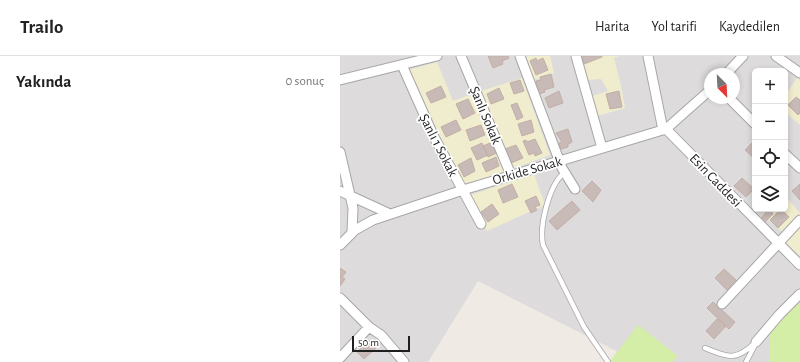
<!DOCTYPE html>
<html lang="tr">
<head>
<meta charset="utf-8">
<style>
  :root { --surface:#fff; --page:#f6f6f6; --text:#222; --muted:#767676; --line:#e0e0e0 }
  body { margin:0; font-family:"Alegreya Sans",sans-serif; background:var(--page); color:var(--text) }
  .controls { position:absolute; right:12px; top:12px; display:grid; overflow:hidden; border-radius:6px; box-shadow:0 2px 6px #0003 }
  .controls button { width:36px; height:36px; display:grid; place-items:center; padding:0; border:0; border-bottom:1px solid var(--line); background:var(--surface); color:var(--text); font:20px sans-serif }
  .compass { position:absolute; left:364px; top:12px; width:36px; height:36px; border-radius:50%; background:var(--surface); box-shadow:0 2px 6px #0003; rotate:156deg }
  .scale { position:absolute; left:12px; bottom:10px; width:58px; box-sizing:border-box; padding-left:4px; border:2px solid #1f1f1f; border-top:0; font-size:11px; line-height:14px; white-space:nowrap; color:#1f1f1f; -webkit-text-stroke:3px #fff; paint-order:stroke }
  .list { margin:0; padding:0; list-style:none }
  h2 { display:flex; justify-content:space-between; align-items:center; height:52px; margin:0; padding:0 16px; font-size:17px }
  h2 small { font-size:13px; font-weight:400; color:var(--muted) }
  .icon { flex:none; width:22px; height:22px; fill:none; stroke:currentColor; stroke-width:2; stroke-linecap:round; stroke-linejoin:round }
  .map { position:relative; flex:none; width:460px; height:306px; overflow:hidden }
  header { display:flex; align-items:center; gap:24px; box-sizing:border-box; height:56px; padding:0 20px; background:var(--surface); border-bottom:1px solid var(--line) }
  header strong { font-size:19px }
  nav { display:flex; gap:22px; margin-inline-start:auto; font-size:14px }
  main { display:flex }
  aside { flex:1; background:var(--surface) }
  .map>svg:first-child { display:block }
  .residential { fill:#dddbdc; fill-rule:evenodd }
  .farmland { fill:#f0edce }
  .grass { fill:#d4eda7 }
  .building { fill:#c8bbb7; stroke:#c3aea5 }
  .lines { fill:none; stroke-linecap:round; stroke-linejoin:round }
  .service-casing { stroke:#a6a6a6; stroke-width:6 }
  .minor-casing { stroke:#a6a6a6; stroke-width:11 }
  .service { stroke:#fff; stroke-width:4.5 }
  .minor { stroke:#fff; stroke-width:9 }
  .labels { text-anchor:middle; stroke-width:3.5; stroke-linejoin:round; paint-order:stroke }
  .street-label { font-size:14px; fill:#1f1f1f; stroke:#fff }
</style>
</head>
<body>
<header>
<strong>Trailo</strong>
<nav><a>Harita</a><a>Yol tarifi</a><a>Kaydedilen</a></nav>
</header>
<main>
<aside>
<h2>Yakında<small>0 sonuç</small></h2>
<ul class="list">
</ul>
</aside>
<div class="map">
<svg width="460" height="306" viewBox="0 0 460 306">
  <rect width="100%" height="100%" fill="#f0eae4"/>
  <path class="residential" d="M0,0H460V306H298L138,225L88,306H0ZM415,15H445V153H415ZM370,18H394V42H370Z"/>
  <path class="farmland" d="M186,0H210L214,17L194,24Z
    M240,0H280L274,2L281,30L285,52L257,60L252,40L268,35L261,23L247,24Z
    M97,6L113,45L135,37L166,115L125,129L87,55L69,14Z
    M182,22L210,99L172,113L141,35Z
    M457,22L460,24V69L445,56V40Z
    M194,118L205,149L147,175L130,139Z
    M445,140L460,157V161L444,177L423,159L430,153H445Z
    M460,171V200L445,186Z"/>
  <path class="grass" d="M460,246V306H430V275Z
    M298,269L338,300L332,306H272L270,305Z"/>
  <path class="building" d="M148,0H168L169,2L162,5L163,8L153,12Z
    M242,0H262V1L244,8Z
    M196,2L197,5L203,2L208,14L196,19L190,5Z
    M211,18L214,31L204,34L205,36L199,38L196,25L201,24L200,21Z
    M180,24L184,35L174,38L170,27Z
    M101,30L106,41L91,47L86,37Z
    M159,32L164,43L151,48L147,38Z
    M219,35L223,47L209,52L205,42Z
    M279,35L282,51L270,53L266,38Z
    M456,41L460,44V57L458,59L448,49Z
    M128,43L135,57L123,63L116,48Z
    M177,47L183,61L177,64L171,49Z
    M116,64L121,74L106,81L101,71Z
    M191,64L194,76L182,80L178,68Z
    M141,69L145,79L130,85L126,74Z
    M228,73L232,86L228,88V91L221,93L219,87L222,86L216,77Z
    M195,83L202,97L195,100L194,97L189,99L183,85L186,84L187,86Z
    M415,84V103L405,94Z
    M142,87L148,99L137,104L131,92Z
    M150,87L152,91L156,89L159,96L148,101L143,90Z
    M176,89L183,102L171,107L165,93Z
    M156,101L159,110L146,116L142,107Z
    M131,102L135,115L124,121L118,109Z
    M402,122L414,133L406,141L394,130Z
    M252,125L261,134L253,146L242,135Z
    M172,128L178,141L163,147L158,134Z
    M460,128V144L452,135Z
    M196,140L200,149L195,151L197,154L191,157L185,145Z
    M232,145L240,154L217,174L209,165Z
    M152,148L159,158L148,166L141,156Z
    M429,153L433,158L425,166L421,162Z
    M441,153L449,161L438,172L430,164Z
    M0,212L6,216L2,221L5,223L0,230Z
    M384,213L396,224L387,234L375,222Z
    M373,246L395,266L389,273L367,252Z
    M377,263L386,270L374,283L366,275Z
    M29,284L36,292L24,303L17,296Z"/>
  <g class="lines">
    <defs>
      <path id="service" d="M224,117C209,129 199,170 203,189L244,271L268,306
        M365,292C390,302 396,305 416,286
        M406,306L415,289"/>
      <path id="minor" d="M121,0L171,119
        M180,0L222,112L235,133
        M236,0L262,92
        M308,0L323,74
        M436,0L460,17
        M62,9L94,81L141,168
        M386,18L403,0
        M0,24L97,0
        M389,42L415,68
        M326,73L460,209
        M0,96L13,152L12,176
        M445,98L460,112
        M0,135L50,158
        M0,189L15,174L33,164L123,134L326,73L370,34
        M0,242L29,271L41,279L64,306
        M382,248L460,164
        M416,286L439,259L460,238
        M0,302L29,271"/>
    </defs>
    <use href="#service" class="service-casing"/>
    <use href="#minor" class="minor-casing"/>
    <use href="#service" class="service"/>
    <use href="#minor" class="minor"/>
  </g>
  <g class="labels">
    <g class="street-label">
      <text transform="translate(146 59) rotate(67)" y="5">Şanlı Sokak</text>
      <text transform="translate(99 89) rotate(63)" y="5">Şanlı 1 Sokak</text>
      <text transform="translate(187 114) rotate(-16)" y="5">Orkide Sokak</text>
      <text transform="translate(376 124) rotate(46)" y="5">Esin Caddesi</text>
    </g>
  </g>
</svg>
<div class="controls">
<button>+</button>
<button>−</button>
<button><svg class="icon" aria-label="locate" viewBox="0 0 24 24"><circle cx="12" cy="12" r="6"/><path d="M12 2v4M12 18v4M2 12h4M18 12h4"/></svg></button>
<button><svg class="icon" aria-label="layers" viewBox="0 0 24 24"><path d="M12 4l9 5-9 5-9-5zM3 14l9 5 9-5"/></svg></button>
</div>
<svg class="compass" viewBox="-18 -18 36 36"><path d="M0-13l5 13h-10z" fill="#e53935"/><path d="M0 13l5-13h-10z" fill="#767676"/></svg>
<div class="scale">50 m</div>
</div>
</main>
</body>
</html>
